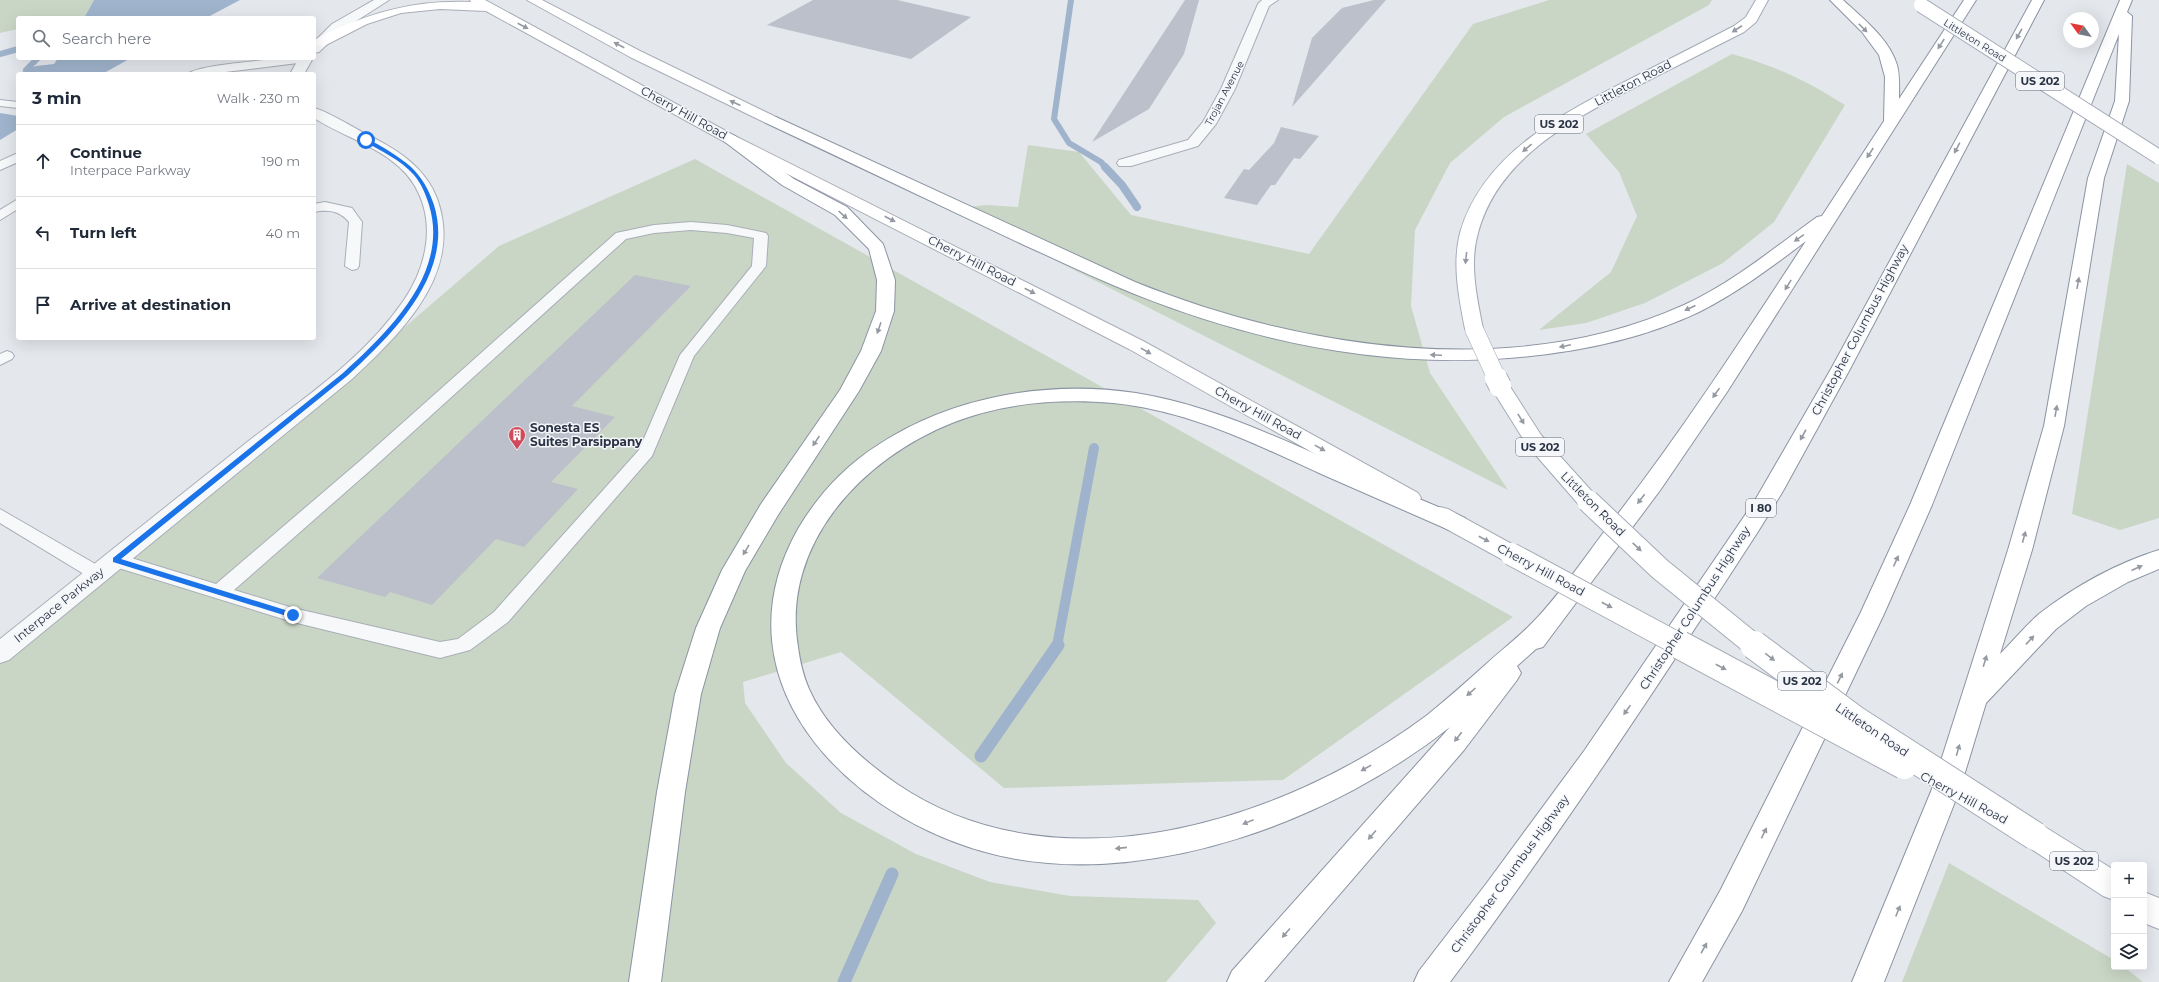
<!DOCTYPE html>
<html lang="en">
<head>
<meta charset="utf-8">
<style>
  :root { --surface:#fff; --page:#f6f6f7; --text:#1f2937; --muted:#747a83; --line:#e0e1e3 }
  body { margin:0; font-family:Montserrat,sans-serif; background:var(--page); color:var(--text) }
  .controls { position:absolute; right:12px; bottom:12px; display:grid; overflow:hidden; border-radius:4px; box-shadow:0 4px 16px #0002 }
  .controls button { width:36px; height:36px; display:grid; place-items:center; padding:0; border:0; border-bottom:1px solid var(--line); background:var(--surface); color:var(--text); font:20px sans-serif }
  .compass { position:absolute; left:2063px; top:12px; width:36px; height:36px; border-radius:50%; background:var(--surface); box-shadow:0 4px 16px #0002; rotate:303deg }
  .stop { position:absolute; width:12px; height:12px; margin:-9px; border:3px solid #1a73e8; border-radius:50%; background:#fff }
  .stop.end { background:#1a73e8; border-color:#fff; box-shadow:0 1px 4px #0008 }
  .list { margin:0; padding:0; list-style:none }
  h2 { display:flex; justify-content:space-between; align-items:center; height:52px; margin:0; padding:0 16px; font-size:17px }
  h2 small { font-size:13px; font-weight:400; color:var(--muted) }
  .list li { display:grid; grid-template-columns:26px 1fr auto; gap:12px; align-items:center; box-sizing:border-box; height:72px; padding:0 16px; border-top:1px solid var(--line) }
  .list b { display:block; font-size:15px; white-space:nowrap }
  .list p { margin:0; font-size:13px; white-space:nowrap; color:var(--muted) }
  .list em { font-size:13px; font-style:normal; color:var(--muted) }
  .icon { flex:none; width:22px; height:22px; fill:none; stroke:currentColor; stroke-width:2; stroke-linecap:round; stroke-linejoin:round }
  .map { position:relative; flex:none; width:2159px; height:982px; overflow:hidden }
  .search { position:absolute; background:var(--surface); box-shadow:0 4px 16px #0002; left:16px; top:16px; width:300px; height:44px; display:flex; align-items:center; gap:10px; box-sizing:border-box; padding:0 14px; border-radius:4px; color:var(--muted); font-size:15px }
  .panel { position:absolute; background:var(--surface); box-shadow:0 4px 16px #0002; left:16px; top:72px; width:300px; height:268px; border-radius:4px }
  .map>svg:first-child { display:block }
  .green { fill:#c9d6c5 }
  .water { fill:#9fb4cc }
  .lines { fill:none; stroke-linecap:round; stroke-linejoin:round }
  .stream-far3 { stroke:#9fb4cc; stroke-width:6 }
  .stream-far2 { stroke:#9fb4cc; stroke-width:8 }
  .stream-far1 { stroke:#9fb4cc; stroke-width:10 }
  .stream { stroke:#9fb4cc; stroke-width:13 }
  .building { fill:#bbc0ca }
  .lane-casing { stroke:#a9aeb7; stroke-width:2 }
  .street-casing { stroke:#a9aeb7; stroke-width:2 }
  .secondary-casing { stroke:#a9aeb7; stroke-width:2 }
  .primary-casing { stroke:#a3abb8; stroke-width:2 }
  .highway-casing { stroke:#8b94a3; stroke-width:2 }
  .lane { fill:#f7f8fa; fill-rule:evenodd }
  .street { fill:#f7f8fa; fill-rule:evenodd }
  .secondary { fill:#fff; fill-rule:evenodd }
  .primary { fill:#fff; fill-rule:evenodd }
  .highway { fill:#fff; fill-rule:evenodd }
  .secondary-bridge-far1-casing { stroke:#a9aeb7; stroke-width:24; stroke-linecap:butt }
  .secondary-bridge-casing { stroke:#a9aeb7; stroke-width:30; stroke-linecap:butt }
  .primary-bridge-far3-casing { stroke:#a3abb8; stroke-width:16; stroke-linecap:butt }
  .primary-bridge-far2-casing { stroke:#a3abb8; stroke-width:19; stroke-linecap:butt }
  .primary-bridge-far1-casing { stroke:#a3abb8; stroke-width:24; stroke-linecap:butt }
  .primary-bridge-casing { stroke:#a3abb8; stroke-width:30; stroke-linecap:butt }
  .secondary-bridge-far1 { stroke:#fff; stroke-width:22 }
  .secondary-bridge { stroke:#fff; stroke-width:28 }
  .primary-bridge-far3 { stroke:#fff; stroke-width:14 }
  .primary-bridge-far2 { stroke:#fff; stroke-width:18 }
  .primary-bridge-far1 { stroke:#fff; stroke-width:22 }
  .primary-bridge { stroke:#fff; stroke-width:28 }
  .oneway { fill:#959aa2 }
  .route { fill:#1a73e8 }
  .labels { text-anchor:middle; stroke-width:3; stroke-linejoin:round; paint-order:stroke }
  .far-street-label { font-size:10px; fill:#2b3445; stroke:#f4f6f9 }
  .shield { fill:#f4f6f9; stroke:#676e7b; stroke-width:1 }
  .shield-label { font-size:11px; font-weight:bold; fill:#2b3445 }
  .street-label { font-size:12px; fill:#2b3445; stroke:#f4f6f9 }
  .poi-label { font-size:12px; font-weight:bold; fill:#2b3445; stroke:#f4f6f9; text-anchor:start }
</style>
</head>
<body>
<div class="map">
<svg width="2159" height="982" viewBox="0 0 2159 982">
  <rect width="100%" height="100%" fill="#e4e7ec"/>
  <path class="green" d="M0,0H94L85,16L18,18V29L0,33Z
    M1549,0H1712L1709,5L1504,117L1450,163L1415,230L1411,306L1430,373L1508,490L954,209L986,205L1018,207L1028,145L1079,152L1131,215L1309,254L1473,24Z
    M1732,54C1778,67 1805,80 1845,105L1774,222L1723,263L1645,303L1586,323L1539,330L1611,272L1637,216L1619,172L1586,134Z
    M695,159L1513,617L1283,780L1004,788L841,652L743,682L745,703L786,763L841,813L916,854L990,882L1070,896L1198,900L1216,923L1166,982H0V663L206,498L499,246Z
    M2127,164L2159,183V518L2120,530L2072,514Z
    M1949,863L2114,960V967H2124L2143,982H1902Z"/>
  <path class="water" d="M94,0H240L206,18H84Z
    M58,58H131L104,73L17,74L36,66L54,64Z
    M0,113L18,116V129L0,140Z"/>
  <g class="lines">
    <path class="stream-far3" d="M1071,0L1054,119L1069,143L1101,162L1106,168
      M0,54L18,49
      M38,58L26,70H39"/>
    <path class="stream-far2" d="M1105,167L1122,185L1137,207"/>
    <path class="stream-far1" d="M1057,646L1094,448"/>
    <path class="stream" d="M981,756L1058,645
      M844,982L892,874"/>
  </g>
  <path class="building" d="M813,0H897L971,17L911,59L767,25Z
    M1185,0H1199L1184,54L1149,109L1092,142Z
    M1374,0H1386L1292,107L1312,38L1342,8Z
    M1281,127L1319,136L1300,159L1294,158L1275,185H1271L1257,205L1224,198L1244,169L1249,170L1274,143Z
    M635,275L691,286L572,406L615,417L551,482L578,489L524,547L496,539L432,605L390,592L385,597L317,578Z"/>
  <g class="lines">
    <defs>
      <path id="lane" d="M285,58L311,59L306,62L209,74H188C195,65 270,60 285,58Z
        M0,100L18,102V108L0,106Z
        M18,153V162L0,170V161Z
        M18,199V209L0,220V210Z
        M325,202L352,208L362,222L359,266L357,269L352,270L345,266L349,222C340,211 329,209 314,212V204Z
        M691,222L727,225L766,233L768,236L766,266L694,356L652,456L508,622L470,650L440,658L293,622L109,565L106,560L109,555L115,553L216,584L361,460L616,233L654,225ZM691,230L727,233L754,238L752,266L680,355L639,450L494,612L458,639L440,642L293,608L234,590L373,468L626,239L654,233Z
        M7,351L12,353L14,356L12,359L0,365V354Z
        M0,509L104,569L107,574L104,579L98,581L92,579L0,523Z"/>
      <path id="street" d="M374,0H389L342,30L319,52L314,53V42L332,24Z
        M1262,0H1278L1269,6L1235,89L1216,124L1198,146L1131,166H1119L1117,163L1119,160L1188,140L1203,122L1221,89L1258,4Z
        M299,58H313L304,74H290Z
        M314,108C327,111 354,128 368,135C404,153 435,174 442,217C454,283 396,338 352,379L9,660L0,663V639C82,574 164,508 246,443C301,400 364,359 404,300C425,269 435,229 419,194C401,152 350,141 314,118Z"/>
      <path id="secondary" d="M470,0H485L735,136L1143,341L1418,493L1421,498L1418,503L1410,506L1402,503L1129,349L725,142L486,11L440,9L401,13L367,24L324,46L314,45V40C367,13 411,0 471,2Z
        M527,0H542L640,51L776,117L778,120L776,123H766L630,57Z
        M1440,507L1448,509L1519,548L1523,554L1519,560L1511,563L1503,560L1432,521L1429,515L1432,509Z"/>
      <path id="primary" d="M1756,0H1768L1756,22L1744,32C1712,48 1681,64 1649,80C1582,115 1499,153 1478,233C1469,264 1477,298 1483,329L1481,333L1474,335L1467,333L1465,329C1459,298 1452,264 1460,233C1484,150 1569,110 1640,74C1672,58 1703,42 1734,26L1746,17Z
        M1500,380L1507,382L1541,435L1596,496L1599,501L1596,506L1588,509L1580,506L1527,445L1490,386L1493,382Z
        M2035,823L2045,827L2114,870V900L2103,896L2025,845L2021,836L2025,827Z
        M2144,892L2159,898V929L2144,923Z"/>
      <path id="highway" d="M1830,0H1843C1862,18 1889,38 1897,65C1900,76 1899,88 1899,99L1964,0H1976L1727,392L1661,489L1543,647L1536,649L1517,666L1521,673L1517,680L1464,750L1264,982H1227L1232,971L1450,727C1335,818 1158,886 1011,858C862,830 708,688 798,529C818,495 845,466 878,445C953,396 1047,380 1136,393C1205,404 1270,434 1334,462C1377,481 1421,500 1465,518L1468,524L1465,530L1457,532L1449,530C1406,511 1362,492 1319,473C1254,443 1186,410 1113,403C1060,398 1002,403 952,423C862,459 781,544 798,647C800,662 803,675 809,689C826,728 862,760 897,784C1057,893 1283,822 1426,716C1446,700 1465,683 1484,666C1500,651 1518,638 1533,622C1559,596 1584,558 1607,528C1679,436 1742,339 1806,241C1772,267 1737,293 1699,312C1640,340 1573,353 1509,358C1381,368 1256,342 1137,295C1099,280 1062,262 1024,245C938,205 852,163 766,123L764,120L766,117H776L1135,282C1301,349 1515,382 1684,305C1732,283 1774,248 1817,217L1822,216L1884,121L1885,77L1879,55L1862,32Z
        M2032,0H2044L1850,369L1783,491L1759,530C1660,683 1559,836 1450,982H1414L1419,971L1486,884L1584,751L1754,502L1831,369Z
        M2120,0H2132L2127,12L2132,16L2129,101L2104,178L2064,426L2032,550L2000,654C2013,641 2025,626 2039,614C2074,587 2117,563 2159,550V569L2128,582L2086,606L2056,629L1986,703L1960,789L1884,982H1852L1932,789L2008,550L2044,426L2088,178L2115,101L2119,34L1932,505L1884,614L1742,911L1702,982H1669L1720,891L1860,614L1910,505Z
        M730,134L735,136L794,179L847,207L883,244L895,280L894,311L881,351L859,391L778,515L745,571L720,628L701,694L685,792L661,982H629L657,792L675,694L696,628L722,570L761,504L840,390L861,351L876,311L877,280L869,249L835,215L782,185L725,142L722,139L725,136Z"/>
    </defs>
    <use href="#lane" class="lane-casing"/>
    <use href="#street" class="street-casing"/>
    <use href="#secondary" class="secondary-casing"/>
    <use href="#primary" class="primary-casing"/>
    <use href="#highway" class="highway-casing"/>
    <use href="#lane" class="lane"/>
    <use href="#street" class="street"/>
    <use href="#secondary" class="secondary"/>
    <use href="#primary" class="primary"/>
    <use href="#highway" class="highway"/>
    <defs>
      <path id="secondary-bridge-far1" d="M1511,554L1682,646"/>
      <path id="secondary-bridge" d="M1680,645L1904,765"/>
      <path id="primary-bridge-far3" d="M1921,5L2159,157"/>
      <path id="primary-bridge-far2" d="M1474,329L1497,379"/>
      <path id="primary-bridge-far1" d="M1496,378L1500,386
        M1588,501L1660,569L1755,646"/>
      <path id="primary-bridge" d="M1754,645L1855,720L2035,836"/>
    </defs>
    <use href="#secondary-bridge-far1" class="secondary-bridge-far1-casing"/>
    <use href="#secondary-bridge" class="secondary-bridge-casing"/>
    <use href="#primary-bridge-far3" class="primary-bridge-far3-casing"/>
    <use href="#primary-bridge-far2" class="primary-bridge-far2-casing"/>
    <use href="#primary-bridge-far1" class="primary-bridge-far1-casing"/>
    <use href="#primary-bridge" class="primary-bridge-casing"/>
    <use href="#secondary-bridge-far1" class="secondary-bridge-far1"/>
    <use href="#secondary-bridge" class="secondary-bridge"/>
    <use href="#primary-bridge-far3" class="primary-bridge-far3"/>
    <use href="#primary-bridge-far2" class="primary-bridge-far2"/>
    <use href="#primary-bridge-far1" class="primary-bridge-far1"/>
    <use href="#primary-bridge" class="primary-bridge"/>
  </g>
  <defs><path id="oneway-solid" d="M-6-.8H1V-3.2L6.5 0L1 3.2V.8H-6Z"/></defs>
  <g class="oneway">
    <use href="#oneway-solid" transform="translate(523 26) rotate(28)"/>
    <use href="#oneway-solid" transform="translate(1863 28) rotate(45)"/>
    <use href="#oneway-solid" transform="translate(1737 29) rotate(147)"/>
    <use href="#oneway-solid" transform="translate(2019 34) rotate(119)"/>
    <use href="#oneway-solid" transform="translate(1941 44) rotate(123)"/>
    <use href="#oneway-solid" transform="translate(619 45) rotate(-152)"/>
    <use href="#oneway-solid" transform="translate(735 103) rotate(-155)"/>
    <use href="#oneway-solid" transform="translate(1527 148) rotate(140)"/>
    <use href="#oneway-solid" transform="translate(1957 148) rotate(118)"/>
    <use href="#oneway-solid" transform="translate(1870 153) rotate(123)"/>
    <use href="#oneway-solid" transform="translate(843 215) rotate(42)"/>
    <use href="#oneway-solid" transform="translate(890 219) rotate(27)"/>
    <use href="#oneway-solid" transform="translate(1799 238) rotate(145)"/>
    <use href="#oneway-solid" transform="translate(1466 258) rotate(96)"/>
    <use href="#oneway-solid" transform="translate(2078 283) rotate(-80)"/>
    <use href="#oneway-solid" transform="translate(1788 285) rotate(122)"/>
    <use href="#oneway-solid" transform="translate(1030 291) rotate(27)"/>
    <use href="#oneway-solid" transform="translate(1690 308) rotate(156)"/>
    <use href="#oneway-solid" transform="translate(879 328) rotate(109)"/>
    <use href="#oneway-solid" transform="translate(1565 346) rotate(168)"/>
    <use href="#oneway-solid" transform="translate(1146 351) rotate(29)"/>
    <use href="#oneway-solid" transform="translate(1436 355) rotate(-178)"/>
    <use href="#oneway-solid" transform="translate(1716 393) rotate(125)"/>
    <use href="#oneway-solid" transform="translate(2056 411) rotate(-80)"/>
    <use href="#oneway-solid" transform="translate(1521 419) rotate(58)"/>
    <use href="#oneway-solid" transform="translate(1803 435) rotate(119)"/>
    <use href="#oneway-solid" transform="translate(816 441) rotate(124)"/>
    <use href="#oneway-solid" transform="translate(1320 448) rotate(29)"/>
    <use href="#oneway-solid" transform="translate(1641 499) rotate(127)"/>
    <use href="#oneway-solid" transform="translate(2024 537) rotate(-75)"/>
    <use href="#oneway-solid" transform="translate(1484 539) rotate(28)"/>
    <use href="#oneway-solid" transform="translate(1637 547) rotate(43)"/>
    <use href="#oneway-solid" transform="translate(746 550) rotate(121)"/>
    <use href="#oneway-solid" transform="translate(1896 561) rotate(-66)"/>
    <use href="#oneway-solid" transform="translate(2137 568) rotate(-24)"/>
    <use href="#oneway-solid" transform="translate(1607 605) rotate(28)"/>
    <use href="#oneway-solid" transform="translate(2030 640) rotate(-47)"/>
    <use href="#oneway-solid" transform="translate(1770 657) rotate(37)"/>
    <use href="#oneway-solid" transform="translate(1985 661) rotate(-73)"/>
    <use href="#oneway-solid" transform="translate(1721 667) rotate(28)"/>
    <use href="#oneway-solid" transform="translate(1840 678) rotate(-64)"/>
    <use href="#oneway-solid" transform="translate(1471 692) rotate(138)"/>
    <use href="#oneway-solid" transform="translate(1627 710) rotate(125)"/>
    <use href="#oneway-solid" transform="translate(1458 737) rotate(128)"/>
    <use href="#oneway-solid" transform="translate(1958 750) rotate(-74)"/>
    <use href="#oneway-solid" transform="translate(1366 768) rotate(151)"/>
    <use href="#oneway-solid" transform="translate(1248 822) rotate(158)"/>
    <use href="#oneway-solid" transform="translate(1764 833) rotate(-64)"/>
    <use href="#oneway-solid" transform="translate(1372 835) rotate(131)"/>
    <use href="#oneway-solid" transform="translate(1121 848) rotate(174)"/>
    <use href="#oneway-solid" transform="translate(1898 911) rotate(-68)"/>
    <use href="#oneway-solid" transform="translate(1286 933) rotate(131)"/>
    <use href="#oneway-solid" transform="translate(1704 948) rotate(-61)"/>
  </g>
  <path class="route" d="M364,139C373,139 403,160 410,166C422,177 429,190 434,205C455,273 393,334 347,376L121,559L295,613V617L293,618L113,562V558L343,373C388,332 450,273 429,205C426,195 421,183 414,175C401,160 381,151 364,141Z"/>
  <defs>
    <symbol id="building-pin" viewBox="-11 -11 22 30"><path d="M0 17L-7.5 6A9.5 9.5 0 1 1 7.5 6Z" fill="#d1495b" stroke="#f4f6f9"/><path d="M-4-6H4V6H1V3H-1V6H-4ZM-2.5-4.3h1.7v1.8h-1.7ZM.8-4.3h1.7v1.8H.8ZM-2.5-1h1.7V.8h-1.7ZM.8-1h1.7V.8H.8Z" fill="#fff"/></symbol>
  </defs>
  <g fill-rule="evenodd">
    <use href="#building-pin" x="507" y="425" width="20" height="27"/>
  </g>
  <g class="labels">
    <g class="far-street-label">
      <text transform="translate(1975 40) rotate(32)" y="4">Littleton Road</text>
      <text transform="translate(1224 93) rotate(-62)" y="4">Trojan Avenue</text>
    </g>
    <g class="shield">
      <rect x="2016" y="72" width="48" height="18" rx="3"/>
      <rect x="1535" y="115" width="48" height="18" rx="3"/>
      <rect x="1516" y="438" width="48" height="18" rx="3"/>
      <rect x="1746" y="499" width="30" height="18" rx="3"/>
      <rect x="1778" y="672" width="48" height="18" rx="3"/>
      <rect x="2050" y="852" width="48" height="18" rx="3"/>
    </g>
    <g class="shield-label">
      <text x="2040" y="85">US 202</text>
      <text x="1559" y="128">US 202</text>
      <text x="1540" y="451">US 202</text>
      <text x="1761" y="512">I 80</text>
      <text x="1802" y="685">US 202</text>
      <text x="2074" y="865">US 202</text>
    </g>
    <g class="street-label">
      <text transform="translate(1633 83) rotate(-28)" y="4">Littleton Road</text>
      <text transform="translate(684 113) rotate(29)" y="4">Cherry Hill Road</text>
      <text transform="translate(972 261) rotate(27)" y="4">Cherry Hill Road</text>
      <text transform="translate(1860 330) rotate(-62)" y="4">Christopher Columbus Highway</text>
      <text transform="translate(1258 413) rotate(29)" y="4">Cherry Hill Road</text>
      <text transform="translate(1593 504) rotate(45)" y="4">Littleton Road</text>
      <text transform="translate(1541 570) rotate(28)" y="4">Cherry Hill Road</text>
      <text transform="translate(59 605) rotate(-39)" y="4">Interpace Parkway</text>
      <text transform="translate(1695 608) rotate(-57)" y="4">Christopher Columbus Highway</text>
      <text transform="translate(1872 730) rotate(34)" y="4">Littleton Road</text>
      <text transform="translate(1964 798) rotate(28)" y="4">Cherry Hill Road</text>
      <text transform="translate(1510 874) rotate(-54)" y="4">Christopher Columbus Highway</text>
    </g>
    <g class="poi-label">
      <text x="530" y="432">Sonesta ES<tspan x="530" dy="14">Suites Parsippany</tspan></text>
    </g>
  </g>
</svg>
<div class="controls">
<button>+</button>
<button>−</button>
<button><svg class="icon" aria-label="layers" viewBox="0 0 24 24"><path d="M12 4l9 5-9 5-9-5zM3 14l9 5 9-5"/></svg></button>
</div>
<svg class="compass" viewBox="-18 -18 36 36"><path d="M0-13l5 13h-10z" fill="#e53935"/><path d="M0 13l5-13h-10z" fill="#747a83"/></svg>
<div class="stop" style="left:366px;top:140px"></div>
<div class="stop end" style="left:293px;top:615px"></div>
<div class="search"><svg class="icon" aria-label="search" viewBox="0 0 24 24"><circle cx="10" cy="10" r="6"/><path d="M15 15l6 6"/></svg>Search here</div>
<section class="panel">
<h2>3 min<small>Walk · 230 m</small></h2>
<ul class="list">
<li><svg class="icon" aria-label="ahead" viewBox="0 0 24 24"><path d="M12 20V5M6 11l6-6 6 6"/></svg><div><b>Continue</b><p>Interpace Parkway</p></div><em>190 m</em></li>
<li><svg class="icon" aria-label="left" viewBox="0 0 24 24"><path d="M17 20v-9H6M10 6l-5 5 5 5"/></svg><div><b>Turn left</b></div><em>40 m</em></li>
<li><svg class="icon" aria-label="arrive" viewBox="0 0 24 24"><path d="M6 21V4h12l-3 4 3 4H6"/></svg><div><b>Arrive at destination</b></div></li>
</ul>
</section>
</div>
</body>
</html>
